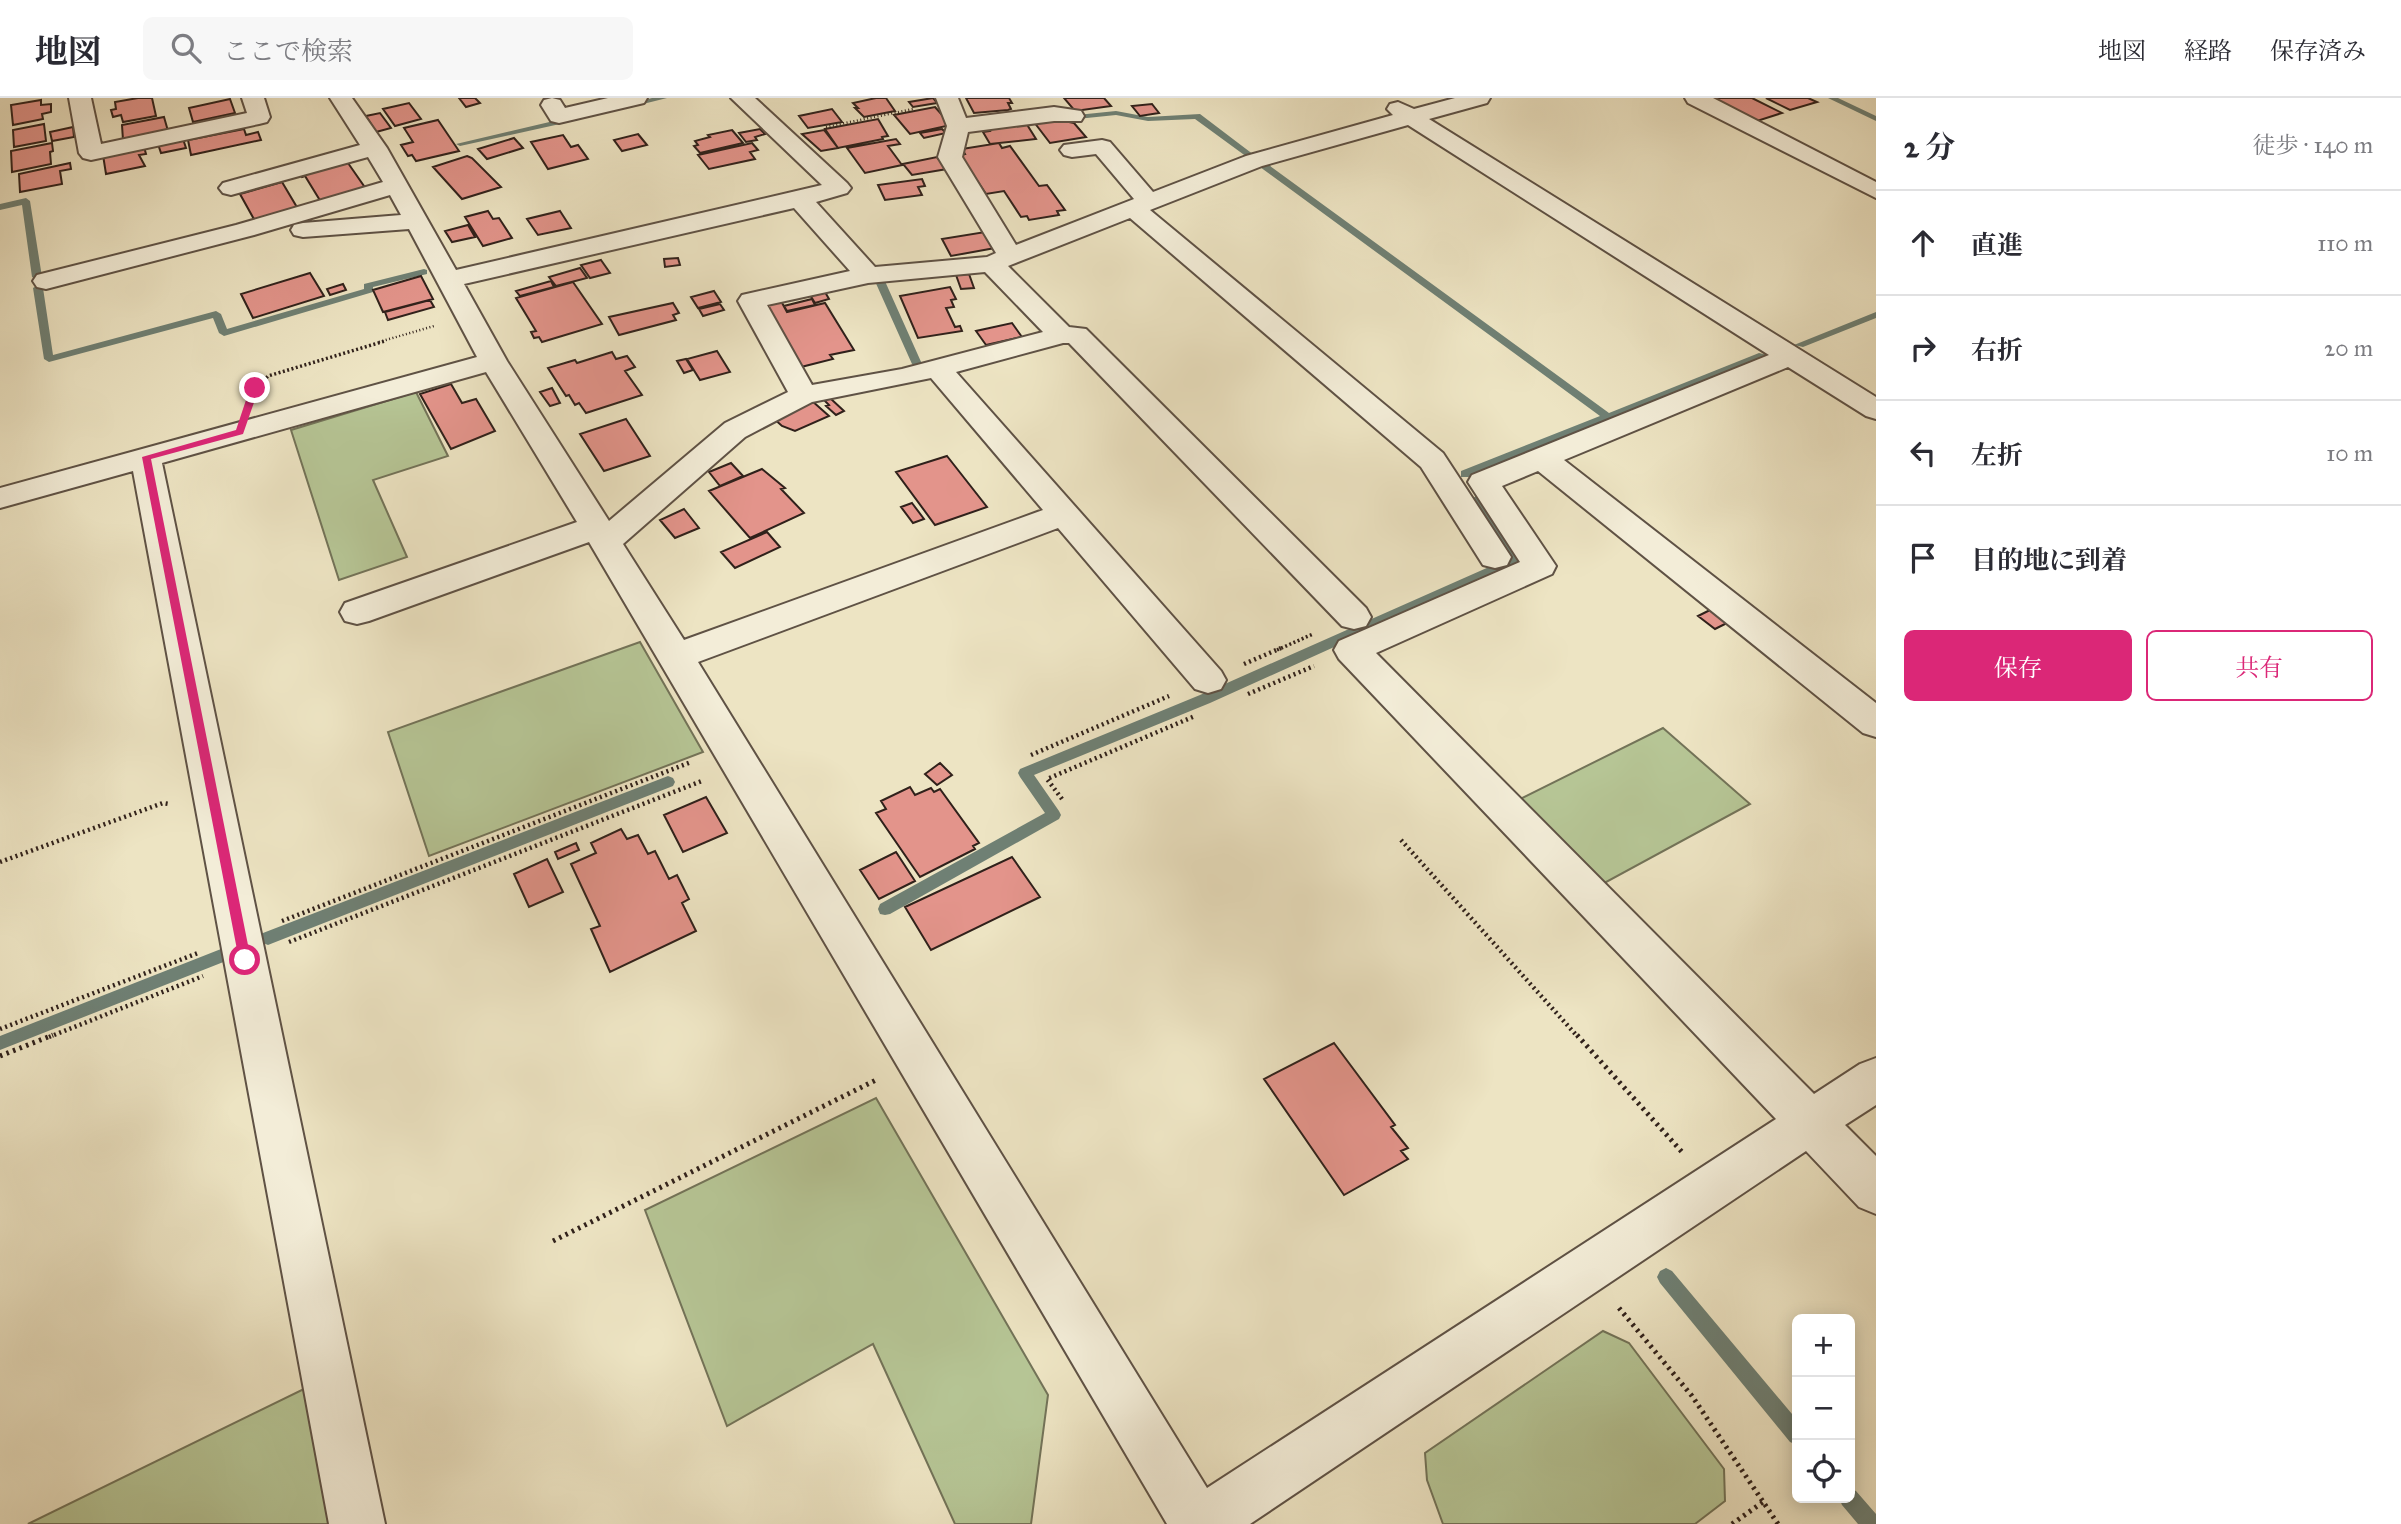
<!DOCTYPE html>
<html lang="ja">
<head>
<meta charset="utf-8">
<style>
  :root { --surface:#fff; --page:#f7f7f7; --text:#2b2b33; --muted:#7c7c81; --line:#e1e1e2; --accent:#db2777 }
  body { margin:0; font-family:"IM FELL Great Primer","Noto Serif JP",serif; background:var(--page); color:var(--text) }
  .controls { position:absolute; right:21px; bottom:21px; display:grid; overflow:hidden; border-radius:10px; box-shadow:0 4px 18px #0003 }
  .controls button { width:63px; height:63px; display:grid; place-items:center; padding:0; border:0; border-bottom:2px solid var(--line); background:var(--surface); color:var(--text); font:35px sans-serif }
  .stop { position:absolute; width:21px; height:21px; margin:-16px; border:5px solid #db2777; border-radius:50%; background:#fff }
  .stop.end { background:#db2777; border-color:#fff; box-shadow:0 2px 7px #0008 }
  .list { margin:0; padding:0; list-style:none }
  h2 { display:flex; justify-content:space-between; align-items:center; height:91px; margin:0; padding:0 28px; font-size:30px }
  h2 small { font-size:23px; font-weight:400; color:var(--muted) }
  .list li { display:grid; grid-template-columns:46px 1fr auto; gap:21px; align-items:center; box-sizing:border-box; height:105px; padding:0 28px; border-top:2px solid var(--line) }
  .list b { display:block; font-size:26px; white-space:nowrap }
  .list em { font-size:23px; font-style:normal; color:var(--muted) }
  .actions { display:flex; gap:14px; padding:21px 28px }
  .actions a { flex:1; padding:16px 0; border:2px solid var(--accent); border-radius:10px; text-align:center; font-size:24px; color:var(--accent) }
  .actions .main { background:var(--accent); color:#fff }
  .icon { flex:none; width:38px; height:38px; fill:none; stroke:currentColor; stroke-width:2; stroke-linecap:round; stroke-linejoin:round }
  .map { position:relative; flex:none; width:1876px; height:1426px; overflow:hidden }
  header { display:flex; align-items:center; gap:42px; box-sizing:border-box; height:98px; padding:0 35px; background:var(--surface); border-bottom:2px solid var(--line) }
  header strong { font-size:33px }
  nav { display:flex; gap:38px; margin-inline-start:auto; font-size:24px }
  .search { width:490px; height:63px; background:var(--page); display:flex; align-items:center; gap:18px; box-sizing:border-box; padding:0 24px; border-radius:10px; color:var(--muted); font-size:26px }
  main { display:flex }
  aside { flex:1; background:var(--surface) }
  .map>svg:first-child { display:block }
  .green { fill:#b6c595; stroke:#737358; stroke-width:2 }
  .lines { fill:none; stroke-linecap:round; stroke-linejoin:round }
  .stream { fill:#6f8074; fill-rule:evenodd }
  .building { fill:#e3948b; stroke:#30211b; stroke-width:2 }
  .minor-casing { stroke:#5f5245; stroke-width:4 }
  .path-far3 { stroke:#30211b; stroke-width:2.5; stroke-dasharray:1 2.5; stroke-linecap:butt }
  .path-far2 { stroke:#30211b; stroke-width:3.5; stroke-dasharray:2 2.5; stroke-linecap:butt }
  .path-far1 { stroke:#30211b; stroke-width:4.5; stroke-dasharray:2 3.5; stroke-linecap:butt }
  .path { stroke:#30211b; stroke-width:5; stroke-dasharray:2.5 4.5; stroke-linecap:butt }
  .minor { fill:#f3edd8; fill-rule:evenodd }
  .route { fill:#db2777 }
</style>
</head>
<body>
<header>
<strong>地図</strong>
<div class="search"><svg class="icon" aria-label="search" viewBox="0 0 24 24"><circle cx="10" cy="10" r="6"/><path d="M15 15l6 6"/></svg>ここで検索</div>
<nav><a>地図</a><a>経路</a><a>保存済み</a></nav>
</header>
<main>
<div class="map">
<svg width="1876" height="1426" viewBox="0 0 1876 1426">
  <rect width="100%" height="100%" fill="#ede4c3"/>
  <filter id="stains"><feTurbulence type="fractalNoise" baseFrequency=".00286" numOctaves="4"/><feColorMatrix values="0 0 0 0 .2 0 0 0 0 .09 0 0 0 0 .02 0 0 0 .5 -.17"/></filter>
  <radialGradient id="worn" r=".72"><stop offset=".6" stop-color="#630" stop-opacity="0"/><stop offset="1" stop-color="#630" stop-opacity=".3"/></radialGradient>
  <path class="green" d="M416,294L448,358L373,382L407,459L339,482L291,332Z
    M640,544L703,654L429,758L388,634Z
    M1663,630L1750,706L1597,789L1514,704Z
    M876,1000L1048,1297L1031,1426H955L873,1246L727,1328L645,1112Z
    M1603,1233L1629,1245L1724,1371L1725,1403L1695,1426H1443L1427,1382L1425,1355Z
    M308,1289L340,1426H28Z"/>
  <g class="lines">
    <path class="stream" d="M652,0H667L627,10L623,8Z
      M1828,0H1838L1876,18V23Z
      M1116,13L1148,19L1200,16L1254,57L1247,59L1195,21L1148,23L1116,17L1077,21L1073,19L1077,17Z
      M575,18L579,20L578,22L460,48L456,46Z
      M1260,65H1266L1609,315L1759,255L1768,257L1469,379H1461V373L1600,318L1260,69Z
      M26,100L30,103L42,179L37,182L32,179L22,107L0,112V106Z
      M424,171L427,172V176L373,189V194L224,238L219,235L213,220L49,264L44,261L33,190L38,187L43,190L53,257L216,213L221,216L227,231L364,191V186Z
      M879,178L884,181L922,266L921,268L912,266L874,181Z
      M1876,214V220L1803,249L1794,247Z
      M1479,396L1485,400L1520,463L1518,466L1210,605L1034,677L1059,713L1061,717L1059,721L890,816L885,817L880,816L878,811L880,806L1045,715L1020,679L1018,675L1020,671L1200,597L1507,461L1473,400Z
      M668,678L673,680L675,684L673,688L273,845L268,847L263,845L260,840L263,835Z
      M221,851L226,853L229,858L226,863L0,952V938Z
      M1666,1170L1672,1173L1797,1322V1347L1790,1344L1660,1185L1657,1179L1660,1173Z
      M1850,1390L1856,1393L1876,1416V1426H1858L1842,1407L1839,1400H1850Z"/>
  </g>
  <path class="building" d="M138,0H152L156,18L123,24L121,17L113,19L111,12L116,11L115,4Z
    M459,0H475L480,5L466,9Z
    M876,0H886L895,13L864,19L855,10H858L853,5Z
    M933,0L937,5L913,9L909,4Z
    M966,0H1009L1012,5H1008L1011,11L1008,12L974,15Z
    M1064,0H1104L1111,8L1075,13Z
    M1713,0H1752L1782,15L1754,24Z
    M1766,0H1808L1817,4L1790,12Z
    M230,1L235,15L193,24L189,10Z
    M41,2V7L51,6V14L42,16L43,21L13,27L11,7Z
    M409,5L421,21L395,28L383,11Z
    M1152,6L1159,15L1140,18L1132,8Z
    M935,9L951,27L910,36L894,17Z
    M832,11L842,24L808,30L799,18Z
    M380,15L391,30L376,34L366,18Z
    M164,19L168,33L123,42L122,27Z
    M878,21L888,38L882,39L883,41L838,50L825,31Z
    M1054,21L1074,25L1086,39L1050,45L1034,24Z
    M438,22L459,53L416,63L412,57L408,58L401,47L413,44L404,30Z
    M1026,25L1036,41L990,46L983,34L990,33L988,29Z
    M44,26L46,43L14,49L13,32Z
    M73,29L74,39L52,43L50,34Z
    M244,31L246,37L258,34L261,42L191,57L188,42Z
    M760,31L765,36L755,39L757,42L746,44L739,35Z
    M942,31L946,35L924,40L920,35Z
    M732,32L743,45L700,55L694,48L698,47L695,43L710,39L708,37Z
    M824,32L838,50L821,53L802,36Z
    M638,36L647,47L622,53L614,42Z
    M563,37L571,49L578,47L588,61L548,71L531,44Z
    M514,40L523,50L487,61L478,51Z
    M183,41L186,50L161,55L158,46Z
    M896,41L900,46L888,48L902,67L865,75L847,50Z
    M52,45L53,53L50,54L51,66L12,74L11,53Z
    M752,45L758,52L750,54L755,61L709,71L698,57Z
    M999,45L1002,50L1010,48L1039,88L1047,87L1065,112L1057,113L1059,117L1029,122L1027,118L1021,119L1004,93L986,96L960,57L965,56L962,51Z
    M144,49L146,56L139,57L145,68L106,76L103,57Z
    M467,58L472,60L501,89L462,101L433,69Z
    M937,59L947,71L912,77L903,66Z
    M70,65L71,71L60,73L62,86L20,94L19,76Z
    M348,65L366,91L321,104L305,78L302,79L299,75Z
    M922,81L925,88L918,89L922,97L885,102L878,87Z
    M282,84L298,111L255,123L240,96Z
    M488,113L493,121L499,120L512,140L483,148L465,119Z
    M560,113L571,130L538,137L527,121Z
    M468,127L475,139L452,144L445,133Z
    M985,134L995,150L951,158L942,141Z
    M678,160L680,167L665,169L664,161Z
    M601,162L610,175L590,180L581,167Z
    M580,170L587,180L556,188L549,179Z
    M310,175L324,198L253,220L241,196Z
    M969,176L974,190L961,191L956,177Z
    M421,178L433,201L383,214L373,192Z
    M551,183L554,189L520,198L516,193Z
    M573,184L602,226L542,244L539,239L534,240L531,234L536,233L516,200Z
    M343,186L346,192L330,197L327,191Z
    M950,189L956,201L951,202L954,209L946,210L955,229L960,228L962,233L918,240L900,198Z
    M714,193L721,204L698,210L691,199Z
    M825,194L829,201L815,205L810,197Z
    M812,201L815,207L787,213L784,208Z
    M430,202L434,209L388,222L385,214Z
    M781,203L787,214L825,205L854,252L830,257L833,261L801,269L767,210L769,206Z
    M673,205L679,215L673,217L676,222L619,237L609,219Z
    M720,206L724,212L703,218L699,211Z
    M1012,225L1022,239L986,247L976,233Z
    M717,253L730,274L700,282L687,261Z
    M612,254L616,261L627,258L635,269L625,273L642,297L586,315L579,305L575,307L569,297L566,298L548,270L575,262L577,265Z
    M686,261L693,272L684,275L677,263Z
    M451,286L462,305L476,301L495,333L451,351L420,296Z
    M552,290L560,305L550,308L540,294Z
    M830,300L844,313L836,317L826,308L829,307L824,302Z
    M811,302L829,318L795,333L782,328L772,319Z
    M626,321L650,358L604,373L580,336Z
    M947,358L987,409L935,427L896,374Z
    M731,365L743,378L720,388L709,374Z
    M762,371L785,390L781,391L804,415L750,440L709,393Z
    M912,405L924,421L913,425L901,409Z
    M684,411L699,430L675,440L660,422Z
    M767,434L780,449L735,470L721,454Z
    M1710,512L1727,525L1715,531L1698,518Z
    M940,665L952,677L937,687L925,676Z
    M910,689L915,697L931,690L934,694L940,691L979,745L973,748L975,751L920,779L876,715L886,711L881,703Z
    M706,699L727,735L683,754L664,717Z
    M621,731L627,741L638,737L648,756L655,753L669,781L677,777L689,801L682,805L696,833L610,874L591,831L600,828L571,766L596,755L591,745Z
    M576,745L579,752L558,761L555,754Z
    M896,754L915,783L879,801L860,772Z
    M1012,759L1040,799L931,852L905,809Z
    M547,761L563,794L529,809L514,776Z
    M1334,945L1395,1027L1391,1029L1408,1050L1401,1053L1408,1061L1344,1097L1264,981Z"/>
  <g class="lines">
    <defs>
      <path id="minor" d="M69,0H91L101,46L247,15L242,0H264L270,19L267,24L259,26L91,62L83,60L79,55Z
        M330,0H352L387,50L456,172L822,87L731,0H755L847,85L851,90L847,95L816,104L875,169L987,159L996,155L938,59L947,28L936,0H958L966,20L1054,9L1081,13L1084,18L1081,23H1054L968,34L962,59L1016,147L1134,101L1096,56L1072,59L1064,57L1060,52L1064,47L1102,42L1110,44L1153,94L1246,58L1393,17L1387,11L1390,6L1398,4L1414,11L1455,0H1490L1487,5L1429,21L1876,299V321L1866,318L1788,269L1564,362L1876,605V639L1863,635L1538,373L1502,388L1556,468L1552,476L1376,555L1814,996L1860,966L1876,960V1007L1845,1027L1876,1058V1116L1859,1109L1806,1053L1250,1426H1167L589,444L369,523L357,526L345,523L340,514L345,505L577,424L486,274L162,365L385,1426H329L133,373L0,410V390L477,259L409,131L303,139L294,137L291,132L294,127L303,125L401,117L390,97L254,137L46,191L37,189L33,183L37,177L236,127L383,84L368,59L231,97L223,95L219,90L223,85L360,47ZM1408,27L1769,257L1472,377L1468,384L1520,464L1339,543L1334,552L1339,561L1776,1021L1207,1390L698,564L1058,430L1195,591L1208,595L1221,591L1226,582L1221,573L956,274L1063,245H1069L1342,528L1354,531L1366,528L1371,519L1366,510L1086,231L1069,229L1008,168L1130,120L1421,369L1483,467L1495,470L1507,467L1511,459L1443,355L1150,112L1262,68ZM794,110L850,173L742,197L738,203L788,294L725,325L609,423L507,263L464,186ZM985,174L1043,234L902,271L812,287L767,207L868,185ZM931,280L1043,412L684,542L623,446L745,339L812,304Z
        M552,0L560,2L565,10L608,0H647L644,5L559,25L551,23L541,7L544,2Z
        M1685,0H1713L1876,84V100L1688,5Z"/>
    </defs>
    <use href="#minor" class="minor-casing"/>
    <path class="path-far3" d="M826,29L913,11
      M379,244L434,228"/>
    <path class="path-far2" d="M254,293L268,278L385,243
      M1277,552L1313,536"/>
    <path class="path-far1" d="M1244,566L1281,550
      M1248,596L1314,568
      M1031,657L1169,598
      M1062,701L1047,681L1195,618
      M1401,742L1578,939
      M0,764L163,705L169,706
      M282,823L691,664
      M289,844L702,683
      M0,931L198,855
      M49,939L203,878"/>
    <path class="path" d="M1577,937L1682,1054
      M0,958L53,937
      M553,1143L878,981
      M1619,1210L1692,1298L1778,1426
      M1732,1426L1763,1404"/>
    <use href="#minor" class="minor"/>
  </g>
  <path class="route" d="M255,288L259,290L243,336L151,361L251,862L245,867L239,862L142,359L236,332L250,290Z"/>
  <rect width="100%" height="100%" filter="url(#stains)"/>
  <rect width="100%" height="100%" fill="url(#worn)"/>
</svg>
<div class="controls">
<button>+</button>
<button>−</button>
<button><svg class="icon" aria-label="locate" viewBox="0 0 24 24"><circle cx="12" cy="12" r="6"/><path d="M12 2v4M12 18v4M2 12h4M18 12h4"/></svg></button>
</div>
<div class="stop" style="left:245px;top:862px"></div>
<div class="stop end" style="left:255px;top:290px"></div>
</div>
<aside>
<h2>2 分<small>徒歩 · 140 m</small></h2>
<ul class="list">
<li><svg class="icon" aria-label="ahead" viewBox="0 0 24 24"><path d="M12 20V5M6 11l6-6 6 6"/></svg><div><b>直進</b></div><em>110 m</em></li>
<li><svg class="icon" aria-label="right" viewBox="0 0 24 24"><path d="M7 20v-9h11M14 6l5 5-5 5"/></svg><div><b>右折</b></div><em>20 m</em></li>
<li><svg class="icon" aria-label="left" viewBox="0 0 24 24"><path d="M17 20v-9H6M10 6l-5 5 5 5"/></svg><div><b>左折</b></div><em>10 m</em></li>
<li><svg class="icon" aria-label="arrive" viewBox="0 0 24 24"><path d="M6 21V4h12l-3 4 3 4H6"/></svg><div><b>目的地に到着</b></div></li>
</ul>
<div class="actions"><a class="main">保存</a><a>共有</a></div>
</aside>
</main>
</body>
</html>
